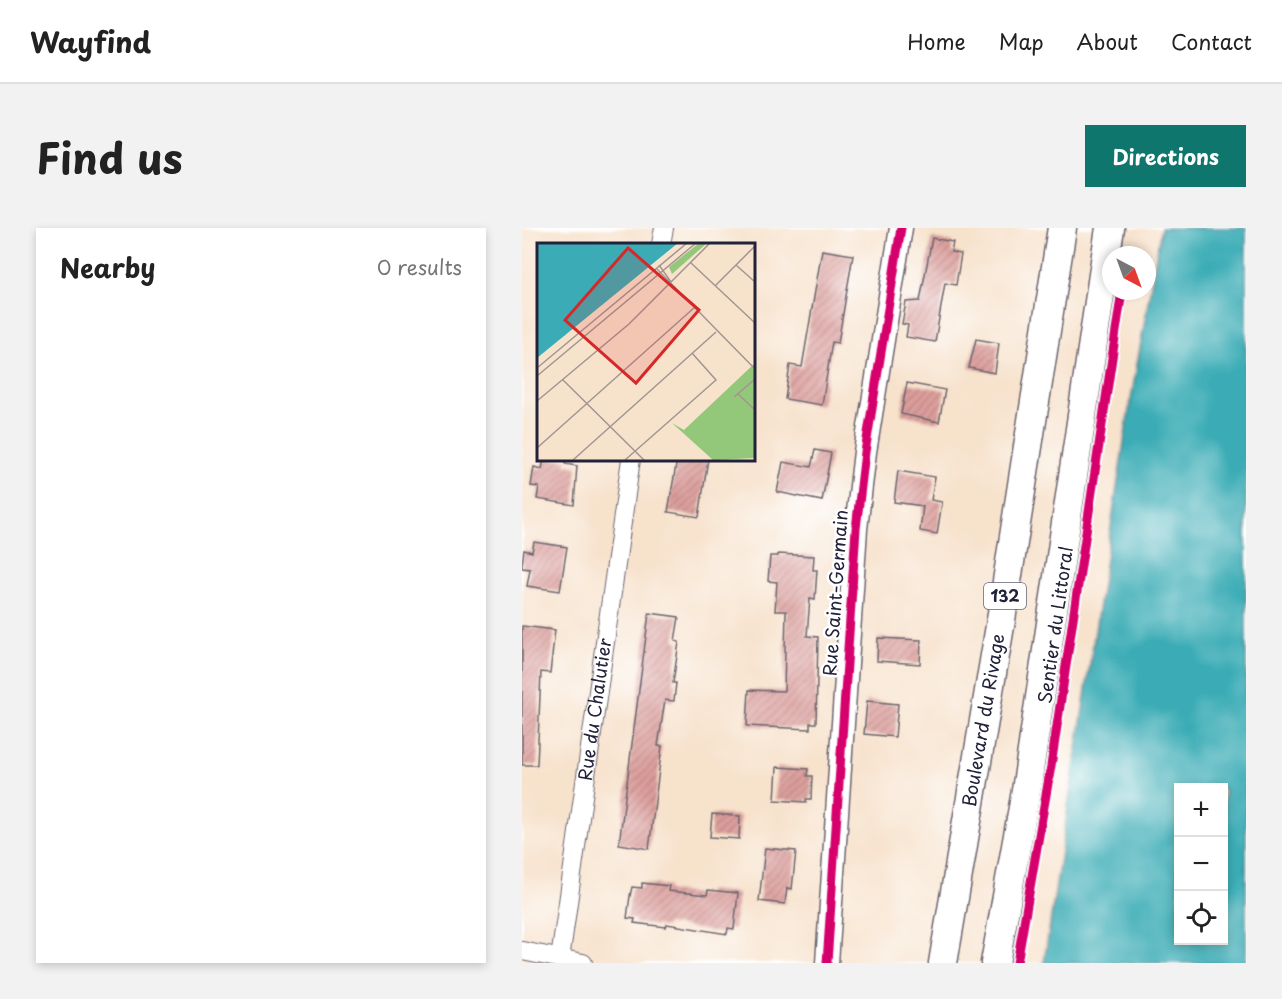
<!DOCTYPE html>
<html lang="en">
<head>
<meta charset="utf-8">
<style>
  :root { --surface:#fff; --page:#f2f2f2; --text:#222; --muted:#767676; --line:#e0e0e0; --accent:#0f766e }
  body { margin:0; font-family:"Playpen Sans",sans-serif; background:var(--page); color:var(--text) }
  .controls { position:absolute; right:18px; bottom:18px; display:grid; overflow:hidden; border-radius:0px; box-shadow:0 3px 9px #0003 }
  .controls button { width:54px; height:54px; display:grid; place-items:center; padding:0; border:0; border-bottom:2px solid var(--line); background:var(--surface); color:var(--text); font:30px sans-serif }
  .compass { position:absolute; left:580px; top:18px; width:54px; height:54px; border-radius:50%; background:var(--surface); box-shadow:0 3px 9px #0003; rotate:139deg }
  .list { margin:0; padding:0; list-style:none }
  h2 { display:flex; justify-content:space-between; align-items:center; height:78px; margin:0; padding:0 24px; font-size:26px }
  h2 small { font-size:20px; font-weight:400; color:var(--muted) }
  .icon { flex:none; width:33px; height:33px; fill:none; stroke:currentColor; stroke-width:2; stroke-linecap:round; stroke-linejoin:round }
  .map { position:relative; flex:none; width:724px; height:735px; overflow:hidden; border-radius:0px }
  header { display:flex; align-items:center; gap:36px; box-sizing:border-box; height:84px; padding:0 30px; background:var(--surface); border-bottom:2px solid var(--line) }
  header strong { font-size:28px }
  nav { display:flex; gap:33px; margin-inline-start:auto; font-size:21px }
  .intro { display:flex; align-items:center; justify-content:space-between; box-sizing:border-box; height:144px; padding:0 36px }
  h1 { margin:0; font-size:42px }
  .button { padding:15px 27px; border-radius:0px; background:var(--accent); color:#fff; font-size:21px; font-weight:700 }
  main { display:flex; gap:36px; padding:0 36px }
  aside { flex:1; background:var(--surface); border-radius:0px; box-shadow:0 3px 9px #0003 }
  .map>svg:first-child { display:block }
  .water { fill:#3bacb5; stroke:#2e6778; stroke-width:1.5; fill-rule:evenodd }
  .building { fill:url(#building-hatch) }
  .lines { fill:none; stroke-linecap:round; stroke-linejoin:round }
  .minor-casing { stroke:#6d656e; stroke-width:20 }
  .tertiary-casing { stroke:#6d656e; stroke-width:25 }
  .primary-casing { stroke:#6d656e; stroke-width:31 }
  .minor { stroke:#fff; stroke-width:18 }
  .tertiary { stroke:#fff; stroke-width:22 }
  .primary { stroke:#fff; stroke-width:28 }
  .cycleway-casing { stroke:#fff; stroke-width:13 }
  .cycleway { stroke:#d6006c; stroke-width:9 }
  .labels { text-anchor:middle; stroke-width:5; stroke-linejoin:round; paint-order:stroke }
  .shield { fill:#fff; stroke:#646476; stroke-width:1.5 }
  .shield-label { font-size:16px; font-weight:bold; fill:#22223b }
  .street-label { font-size:18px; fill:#22223b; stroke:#fff }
  .inset-road { fill:none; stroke:#a29592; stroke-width:1.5 }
  .view { fill:#d62828; fill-opacity:0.15; stroke:#d62828; stroke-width:3 }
  .inset-edge { fill:none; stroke:#22223b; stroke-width:3 }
</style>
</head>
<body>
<header>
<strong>Wayfind</strong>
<nav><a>Home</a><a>Map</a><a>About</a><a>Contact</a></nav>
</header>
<div class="intro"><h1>Find us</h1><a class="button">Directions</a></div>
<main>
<aside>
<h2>Nearby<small>0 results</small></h2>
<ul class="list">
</ul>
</aside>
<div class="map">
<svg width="724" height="735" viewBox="0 0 724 735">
  <defs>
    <pattern id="building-hatch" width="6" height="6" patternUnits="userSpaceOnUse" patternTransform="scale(1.5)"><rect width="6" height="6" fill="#dd9f9c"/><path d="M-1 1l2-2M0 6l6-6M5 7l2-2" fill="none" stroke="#b38180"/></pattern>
  </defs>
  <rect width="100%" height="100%" fill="#fff"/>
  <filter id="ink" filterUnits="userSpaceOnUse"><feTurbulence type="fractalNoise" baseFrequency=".0167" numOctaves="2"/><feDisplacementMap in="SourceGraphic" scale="12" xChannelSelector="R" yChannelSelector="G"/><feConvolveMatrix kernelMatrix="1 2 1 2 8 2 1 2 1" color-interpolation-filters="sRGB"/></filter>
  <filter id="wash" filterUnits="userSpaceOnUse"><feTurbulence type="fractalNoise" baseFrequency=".008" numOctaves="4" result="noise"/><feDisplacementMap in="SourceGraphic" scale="24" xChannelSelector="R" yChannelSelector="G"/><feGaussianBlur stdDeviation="1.35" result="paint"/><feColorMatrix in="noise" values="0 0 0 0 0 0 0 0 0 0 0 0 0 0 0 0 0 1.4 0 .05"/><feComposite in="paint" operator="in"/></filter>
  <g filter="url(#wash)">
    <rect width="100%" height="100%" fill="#f7e2cc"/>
    <path class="water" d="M639,0H724V735H522L606,188ZM656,560H702V712H656Z"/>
    <g id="blocks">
      <path class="building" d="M410,10L431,14L429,24L439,26L434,57L423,55L413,114L384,109L386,97L380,96L384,74L398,73Z
        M300,22L331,27L316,115L310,114L300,177L263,171L268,137L280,139Z
        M454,111L477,115L473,145L447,140Z
        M385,155L423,162L417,194L379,186Z
        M293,222L309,225L300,273L255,264L261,234L289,239Z
        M22,231H44L43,236L55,238L52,277L15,271L17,259L9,258L12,239L20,241Z
        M155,231H186L177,289L146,284Z
        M376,243L413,249L409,272L420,274L415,306L398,303L401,278L372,274Z
        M12,314L45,319L38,363L5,358L8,341L0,340V336L2,322L10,324Z
        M256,326L292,328L291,342H295L293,371L288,370L285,408L296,409L294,495H288V501L225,498L227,462L262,463L264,383H253L255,354L246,353L248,328H256Z
        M127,385L157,389L153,413L157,414L151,455H154L152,473L143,472L136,518H140L127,621L97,616Z
        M0,398L33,402L28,445L19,444L15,537H0Z
        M356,410L399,412L398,436L355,433Z
        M345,473L376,476L373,509L342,506Z
        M255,539L286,541L285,548H290L289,571H284V574L253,572Z
        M190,586L218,588L217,611L188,609Z
        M243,620L274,623L270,661L265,660L263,676L237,673Z
        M120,655L147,658L146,663L166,665L185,667L186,662L216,665L212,701L206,700L205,706L145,696L144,699L112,695L113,691L105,690L108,668L110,659L120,660Z"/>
    </g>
  </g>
  <g filter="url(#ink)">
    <use href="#blocks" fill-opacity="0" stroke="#6d656e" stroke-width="1.5"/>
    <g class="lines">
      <defs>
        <g id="minor">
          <path d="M139,16L142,0"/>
          <path d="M0,723L61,735"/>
          <path id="s1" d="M38,731L109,231"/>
        </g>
        <path id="tertiary" d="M305,735L334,301L343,224L379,0"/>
        <g id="primary">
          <path id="s2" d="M421,735L479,392L540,0"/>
          <path d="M473,735L504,563L588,0"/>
        </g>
      </defs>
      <use href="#minor" class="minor-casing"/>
      <use href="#tertiary" class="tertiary-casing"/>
      <use href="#primary" class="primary-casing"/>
      <use href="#minor" class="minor"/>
      <use href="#tertiary" class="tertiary"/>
      <use href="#primary" class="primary"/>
      <defs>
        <path id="cycleway" d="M305,735L334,301L343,224L379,0
          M495,735L529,538L600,63"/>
      </defs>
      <use href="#cycleway" class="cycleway-casing"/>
      <use href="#cycleway" class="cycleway"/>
    </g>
  </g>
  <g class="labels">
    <rect class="shield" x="462" y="355" width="42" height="26" rx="4.5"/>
    <g class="shield-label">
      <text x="483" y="374">132</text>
    </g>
    <g class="street-label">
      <text transform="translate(314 365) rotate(-86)" y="6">Rue Saint-Germain</text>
      <text transform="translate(534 397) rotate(-82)" y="6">Sentier du Littoral</text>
      <text dy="6" stroke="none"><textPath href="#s1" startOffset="252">Rue du Chalutier</textPath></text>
      <text dy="6" stroke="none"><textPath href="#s2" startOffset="246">Boulevard du Rivage</textPath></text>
    </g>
  </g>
  <g transform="translate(15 15)">
    <rect width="218" height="218" fill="#f7e2cc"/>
    <path d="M162,0H170L135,31L132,24Z" fill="#93c87a"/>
    <path d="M217,121L218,215L176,217L135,180L147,187Z" fill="#93c87a"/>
    <path d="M184 170a8 8 0 1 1 16 0a8 8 0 1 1-16 0ZM177,172L206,200L189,217L160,189Z" fill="#93c87a"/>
    <path d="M0,0H141L0,115Z" fill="#3bacb5"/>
    <path class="inset-road" d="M154,20L218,80M122,22L134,39M199,22L218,39M119,25L218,126M178,43L218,3M0,125L150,0M0,133L159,0M26,137L107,217M201,151L218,167M197,154L218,136M0,158L92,81L173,0M0,205L158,64M36,217L179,89M88,217L179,137L155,110"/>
    <path class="view" d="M91,5L162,67L99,140L28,77Z"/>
    <rect width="218" height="218" class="inset-edge"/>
  </g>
</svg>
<div class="controls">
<button>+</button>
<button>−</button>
<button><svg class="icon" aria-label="locate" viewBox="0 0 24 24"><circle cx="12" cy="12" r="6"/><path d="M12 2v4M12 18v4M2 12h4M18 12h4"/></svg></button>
</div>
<svg class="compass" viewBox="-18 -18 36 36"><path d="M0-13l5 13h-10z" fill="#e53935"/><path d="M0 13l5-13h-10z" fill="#767676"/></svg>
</div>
</main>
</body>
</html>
